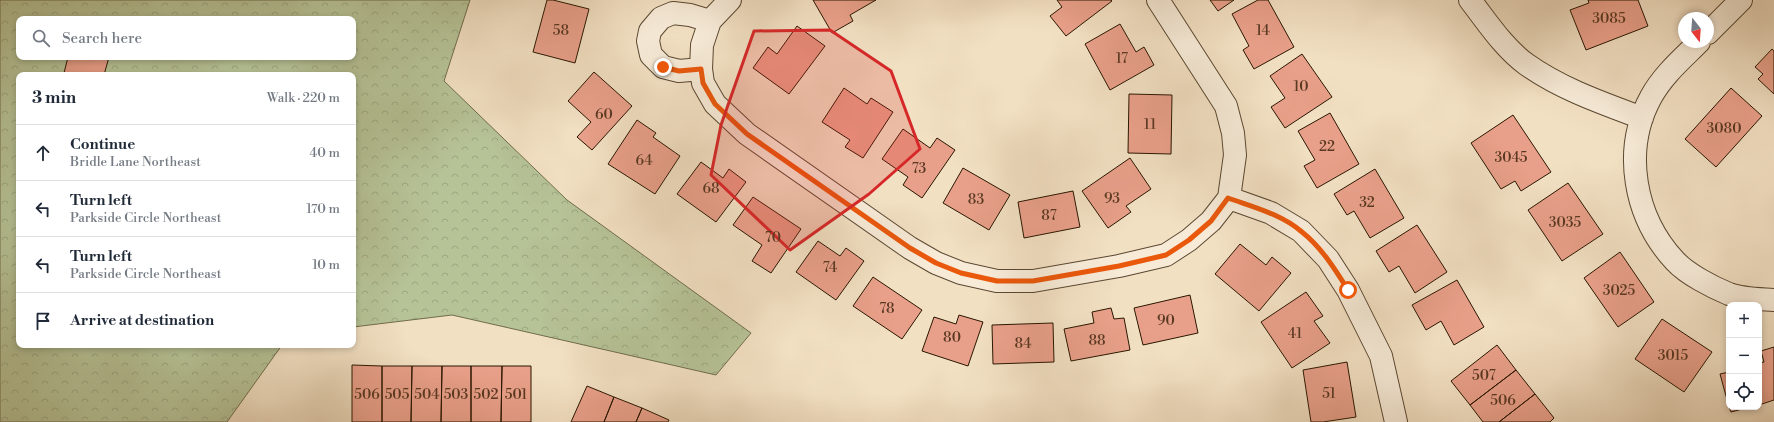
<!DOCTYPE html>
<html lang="en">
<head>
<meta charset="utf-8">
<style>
  :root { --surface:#fff; --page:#f2f2f3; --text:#1f2937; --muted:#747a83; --line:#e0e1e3 }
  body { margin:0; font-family:"Libre Bodoni",serif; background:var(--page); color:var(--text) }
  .controls { position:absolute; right:12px; bottom:12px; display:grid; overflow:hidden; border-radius:8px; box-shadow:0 2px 6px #0003 }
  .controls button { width:36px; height:36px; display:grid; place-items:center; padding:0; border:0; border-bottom:1px solid var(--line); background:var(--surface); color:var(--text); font:20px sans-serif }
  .compass { position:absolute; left:1678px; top:12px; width:36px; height:36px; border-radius:50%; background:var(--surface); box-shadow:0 2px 6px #0003; rotate:163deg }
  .stop { position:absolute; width:12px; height:12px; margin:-9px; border:3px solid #ea580c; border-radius:50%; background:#fff }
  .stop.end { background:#ea580c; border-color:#fff; box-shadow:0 1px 4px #0008 }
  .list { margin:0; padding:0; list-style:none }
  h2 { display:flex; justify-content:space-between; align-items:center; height:52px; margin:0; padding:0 16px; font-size:17px }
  h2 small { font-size:13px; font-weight:400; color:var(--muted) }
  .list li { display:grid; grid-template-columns:26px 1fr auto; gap:12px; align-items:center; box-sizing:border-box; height:56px; padding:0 16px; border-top:1px solid var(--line) }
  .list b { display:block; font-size:15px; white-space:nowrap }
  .list p { margin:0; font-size:13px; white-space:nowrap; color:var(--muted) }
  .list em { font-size:13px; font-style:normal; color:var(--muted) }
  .icon { flex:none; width:22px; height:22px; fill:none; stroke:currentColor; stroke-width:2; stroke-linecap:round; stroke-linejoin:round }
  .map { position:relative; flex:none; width:1774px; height:422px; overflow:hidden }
  .search { position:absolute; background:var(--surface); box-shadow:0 2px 6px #0003; left:16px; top:16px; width:340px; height:44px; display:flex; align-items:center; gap:10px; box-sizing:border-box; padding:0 14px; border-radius:8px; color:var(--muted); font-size:15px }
  .panel { position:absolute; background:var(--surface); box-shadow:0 2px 6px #0003; left:16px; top:72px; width:340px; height:276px; border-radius:8px }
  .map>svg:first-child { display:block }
  .forest { fill:url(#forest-crowns); stroke:#706c4c; fill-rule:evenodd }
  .building { fill:#e9a08a; stroke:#291600 }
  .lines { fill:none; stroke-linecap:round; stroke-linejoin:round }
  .street-casing { stroke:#5b4831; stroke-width:24 }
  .street { stroke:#f7ebd8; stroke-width:22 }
  .route { stroke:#ea580c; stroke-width:5 }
  .marked { fill:#d62828; fill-opacity:0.2; stroke:#d62828; stroke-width:3; stroke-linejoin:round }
  .labels { text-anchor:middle; stroke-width:4; stroke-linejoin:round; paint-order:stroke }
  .number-label { font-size:14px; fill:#593822 }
</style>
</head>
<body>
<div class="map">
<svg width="1774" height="422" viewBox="0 0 1774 422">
  <defs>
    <pattern id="forest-crowns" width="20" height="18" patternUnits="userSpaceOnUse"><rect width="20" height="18" fill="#b6c397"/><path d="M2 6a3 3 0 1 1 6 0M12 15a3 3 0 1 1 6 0" fill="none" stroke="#9ca780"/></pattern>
  </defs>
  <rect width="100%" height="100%" fill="#f2e0c3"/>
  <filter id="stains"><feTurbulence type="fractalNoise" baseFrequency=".005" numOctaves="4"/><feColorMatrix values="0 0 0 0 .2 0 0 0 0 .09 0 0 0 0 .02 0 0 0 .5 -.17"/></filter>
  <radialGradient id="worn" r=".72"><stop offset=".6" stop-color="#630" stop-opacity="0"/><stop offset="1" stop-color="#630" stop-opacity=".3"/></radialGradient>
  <path class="forest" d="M0,0H470L444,81L567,200L751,333L716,375L452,315L353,327V75H19V345H282L227,422H0ZM19,19H353V57H19Z"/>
  <path class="building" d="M547,0H553L589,9L575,63L533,52Z
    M813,0H876L850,15L853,21L832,33Z
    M1057,0H1111L1112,1L1066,36L1050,16L1062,7Z
    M1210,0H1234L1218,11Z
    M1258,0H1268L1294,47L1254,69L1243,50L1249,46L1232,14Z
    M1588,0H1638L1648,26L1586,50L1570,10L1589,3Z
    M1120,24L1136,52L1144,47L1154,65L1110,90L1085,44Z
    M797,26L825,46L789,94L753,68L768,47L777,54Z
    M1772,49L1774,51V94L1758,79L1763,74L1755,67Z
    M1302,54L1332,97L1285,128L1271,107L1285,98L1270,76Z
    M68,57H109L104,75H73L64,73Z
    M594,72L632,106L592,150L577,137L591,122L568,101Z
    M844,88L867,104L871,98L893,112L863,158L845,147L850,140L822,122Z
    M1731,88L1762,116L1716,167L1685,139Z
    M1129,94L1172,95L1171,154L1128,153Z
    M1330,113L1359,164L1317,188L1304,166L1315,160L1298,131Z
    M1513,115L1551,172L1521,191L1515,181L1501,189L1471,143Z
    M637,120L656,133L653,137L680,156L655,194L608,164Z
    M903,129L930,148L937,138L955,150L922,198L903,185L908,177L882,159Z
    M1130,158L1151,189L1126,206L1131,212L1108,228L1082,191Z
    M701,162L723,178L729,169L746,182L716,222L677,194Z
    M963,168L1010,195L989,230L943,203Z
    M1375,169L1404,218L1370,238L1354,211L1347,215L1334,194Z
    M1568,183L1603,234L1562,261L1528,210Z
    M1073,191L1080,227L1024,238L1018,202Z
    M753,197L801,229L771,273L752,261L762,245L733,225Z
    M1417,225L1447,272L1415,293L1399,266L1389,272L1376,251Z
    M818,241L840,256L846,248L864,261L836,300L796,272Z
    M1240,244L1266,265L1272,257L1291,273L1259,311L1215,274Z
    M1620,252L1654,302L1618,327L1584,278Z
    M873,277L922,310L902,339L853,306Z
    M1457,280L1484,327L1454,345L1441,321L1426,330L1412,305Z
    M1306,292L1323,316L1314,321L1330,343L1292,368L1261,322Z
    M1190,295L1198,333L1143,345L1134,308Z
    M1111,308L1114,319L1124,318L1130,350L1071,361L1064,329L1094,323L1092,312Z
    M959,315L983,322L968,366L922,351L934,317L956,324Z
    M1662,319L1712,352L1684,392L1635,359Z
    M1053,323L1054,362L993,364L992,325Z
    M1497,345L1516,370L1470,405L1451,381Z
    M1774,347V400L1759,405V363L1764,362L1761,351Z
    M1347,362L1356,417L1323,422H1311L1303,370Z
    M352,365L382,366V422H352Z
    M382,366H412L411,422H382Z
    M412,366H442L441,422H411Z
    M442,366H471V422H441Z
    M471,366H502L501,422H471Z
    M502,366H531V422H501Z
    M1516,370L1535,394L1499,422H1483L1470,405Z
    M1729,372V407L1720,374Z
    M587,386L614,397L604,422H571Z
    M1535,394L1554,418L1550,422H1499Z
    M614,397L642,408L636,422H604Z
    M1729,407H1750L1731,412Z
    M642,408L669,420L668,422H636Z"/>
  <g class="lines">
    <defs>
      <path id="street" d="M730,0L710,21L702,45L701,69L703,83L715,104L747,134L910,248L936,263L961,273L997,281H1033L1119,266L1166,255L1189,240L1211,221L1229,198L1235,155L1233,133L1226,106L1158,0
        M1470,0C1487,22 1504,48 1526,64C1561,89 1602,103 1642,118
        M1708,33L1741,0
        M1699,42C1682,59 1663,75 1651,97C1622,150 1634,217 1675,261C1687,274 1712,287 1729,294C1742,299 1760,299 1774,300
        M701,69L679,71L663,67L651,55L648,41L650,31L661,18L673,13L690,15L710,21
        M1229,198L1271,213L1301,231L1328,259L1348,290L1381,356L1396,422"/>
    </defs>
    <use href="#street" class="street-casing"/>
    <use href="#street" class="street"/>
  </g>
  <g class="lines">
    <path class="route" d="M663,67L679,71L701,69L703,83L715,104L747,134L910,248L936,263L961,273L997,281H1033L1119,266L1166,255L1189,240L1211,221L1228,198C1253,207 1281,214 1302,232C1321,247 1335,269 1348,290"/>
  </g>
  <path class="marked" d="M830,30L891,71L920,149L869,194L790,250L711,175L721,125L754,31Z"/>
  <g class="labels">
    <g class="number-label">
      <text x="1609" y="23">3085</text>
      <text x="561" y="35">58</text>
      <text x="1263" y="35">14</text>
      <text x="1122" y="63">17</text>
      <text x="1301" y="91">10</text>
      <text x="604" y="119">60</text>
      <text x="1150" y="129">11</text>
      <text x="1724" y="133">3080</text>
      <text x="1327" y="151">22</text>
      <text x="1511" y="162">3045</text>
      <text x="644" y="165">64</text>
      <text x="919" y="173">73</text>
      <text x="711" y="193">68</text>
      <text x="1112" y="203">93</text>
      <text x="976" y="204">83</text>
      <text x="1367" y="207">32</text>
      <text x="1049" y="220">87</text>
      <text x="1565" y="227">3035</text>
      <text x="773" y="242">70</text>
      <text x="830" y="272">74</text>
      <text x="1619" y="295">3025</text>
      <text x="887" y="313">78</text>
      <text x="1166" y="325">90</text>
      <text x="1295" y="338">41</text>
      <text x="952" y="342">80</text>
      <text x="1097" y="345">88</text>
      <text x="1023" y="348">84</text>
      <text x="1673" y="360">3015</text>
      <text x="1484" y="380">507</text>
      <text x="1329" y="398">51</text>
      <text x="367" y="399">506</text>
      <text x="397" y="399">505</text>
      <text x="427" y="399">504</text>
      <text x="456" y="399">503</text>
      <text x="486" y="399">502</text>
      <text x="516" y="399">501</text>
      <text x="1503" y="405">506</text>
    </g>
  </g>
  <rect width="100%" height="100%" filter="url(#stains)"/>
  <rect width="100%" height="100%" fill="url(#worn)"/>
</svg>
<div class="controls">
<button>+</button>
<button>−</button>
<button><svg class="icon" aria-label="locate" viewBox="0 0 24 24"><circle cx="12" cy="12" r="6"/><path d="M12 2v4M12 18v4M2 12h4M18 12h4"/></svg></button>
</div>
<svg class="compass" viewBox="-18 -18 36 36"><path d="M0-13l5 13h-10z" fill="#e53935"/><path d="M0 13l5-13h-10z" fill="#747a83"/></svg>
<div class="stop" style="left:1348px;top:290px"></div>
<div class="stop end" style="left:663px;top:67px"></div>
<div class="search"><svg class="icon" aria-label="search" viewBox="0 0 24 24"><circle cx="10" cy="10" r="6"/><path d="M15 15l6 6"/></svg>Search here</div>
<section class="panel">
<h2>3 min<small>Walk · 220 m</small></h2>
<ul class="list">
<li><svg class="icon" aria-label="ahead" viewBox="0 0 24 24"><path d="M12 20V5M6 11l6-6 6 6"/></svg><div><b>Continue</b><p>Bridle Lane Northeast</p></div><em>40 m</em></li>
<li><svg class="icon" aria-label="left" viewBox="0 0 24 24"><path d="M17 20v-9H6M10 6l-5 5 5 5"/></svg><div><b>Turn left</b><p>Parkside Circle Northeast</p></div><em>170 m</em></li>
<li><svg class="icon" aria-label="left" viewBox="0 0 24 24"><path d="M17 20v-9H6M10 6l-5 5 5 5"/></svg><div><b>Turn left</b><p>Parkside Circle Northeast</p></div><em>10 m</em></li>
<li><svg class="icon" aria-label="arrive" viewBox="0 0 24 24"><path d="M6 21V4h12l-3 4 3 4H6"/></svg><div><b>Arrive at destination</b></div></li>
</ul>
</section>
</div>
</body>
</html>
